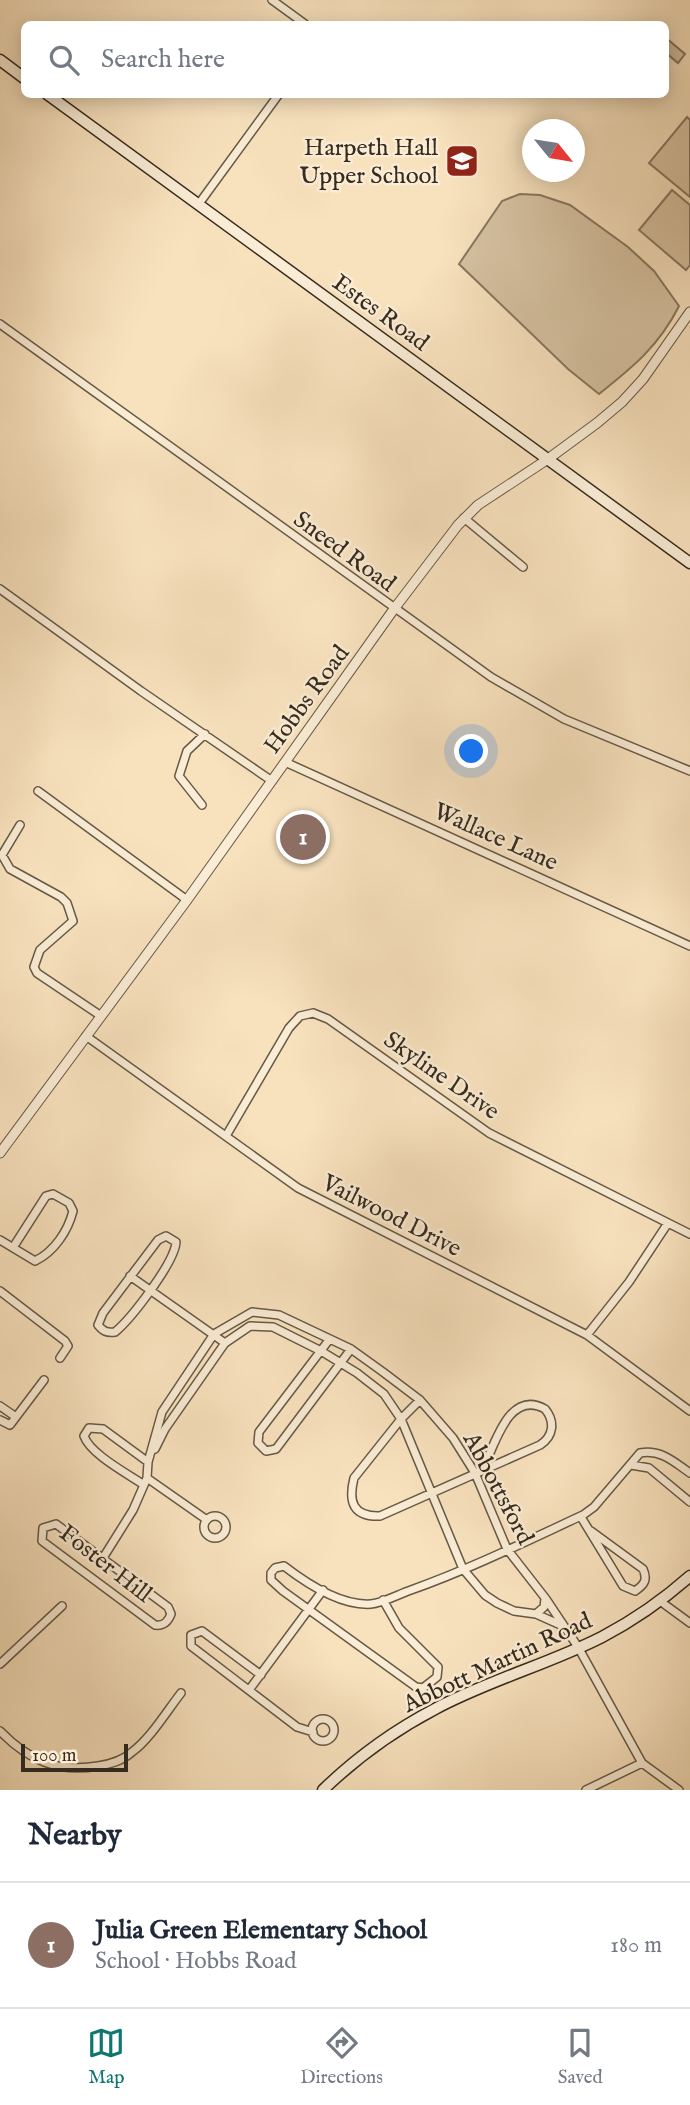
<!DOCTYPE html>
<html lang="en">
<head>
<meta charset="utf-8">
<style>
  :root { --surface:#fff; --page:#f2f2f3; --text:#1f2937; --muted:#747a83; --line:#e0e1e3; --accent:#0f766e }
  body { margin:0; font-family:"IM FELL English",serif; background:var(--page); color:var(--text) }
  .compass { position:absolute; left:522px; top:119px; width:63px; height:63px; border-radius:50%; background:var(--surface); box-shadow:0 4px 18px #0003; rotate:120deg }
  .scale { position:absolute; left:21px; bottom:18px; width:107px; box-sizing:border-box; padding-left:7px; border:4px solid #362b1e; border-top:0; font-size:19px; line-height:24px; white-space:nowrap; color:#362b1e; -webkit-text-stroke:5px #faecd5; paint-order:stroke }
  .you { position:absolute; left:472px; top:752px; width:24px; height:24px; margin:-18px; border:5px solid #fff; border-radius:50%; background:#1a73e8; box-shadow:0 0 0 10px #1a73e833 }
  .badge { display:grid; place-items:center; width:46px; height:46px; border-radius:50%; background:var(--accent); color:#fff; font-size:23px; font-weight:700 }
  .pin { position:absolute; translate:-50% -50%; border:4px solid #fff; box-shadow:0 2px 7px #0006 }
  .list { margin:0; padding:0; list-style:none }
  h2 { display:flex; justify-content:space-between; align-items:center; height:91px; margin:0; padding:0 28px; font-size:30px }
  h2 small { font-size:23px; font-weight:400; color:var(--muted) }
  .list li { display:grid; grid-template-columns:46px 1fr auto; gap:21px; align-items:center; box-sizing:border-box; height:126px; padding:0 28px; border-top:2px solid var(--line) }
  .list b { display:block; font-size:26px; white-space:nowrap }
  .list p { margin:0; font-size:23px; white-space:nowrap; color:var(--muted) }
  .list em { font-size:23px; font-style:normal; color:var(--muted) }
  .icon { flex:none; width:38px; height:38px; fill:none; stroke:currentColor; stroke-width:2; stroke-linecap:round; stroke-linejoin:round }
  .map { position:relative; flex:none; width:690px; height:1790px; overflow:hidden }
  .search { position:absolute; background:var(--surface); box-shadow:0 4px 18px #0003; left:21px; right:21px; top:21px; height:77px; display:flex; align-items:center; gap:18px; box-sizing:border-box; padding:0 24px; border-radius:10px; color:var(--muted); font-size:26px }
  .sheet { height:217px; background:var(--surface) }
  nav { display:flex; justify-content:space-around; align-items:center; box-sizing:border-box; height:98px; border-top:2px solid var(--line); background:var(--surface); font-size:19px; color:var(--muted) }
  nav a { display:grid; justify-items:center; gap:4px }
  nav .on { color:var(--accent) }
  .map>svg:first-child { display:block }
  .green { fill:#d7c3a3; stroke:#867760; stroke-width:2 }
  .lines { fill:none; stroke-linecap:round; stroke-linejoin:round }
  .minor-casing { stroke:#665946; stroke-width:10 }
  .tertiary-casing { stroke:#665946; stroke-width:11 }
  .secondary-casing { stroke:#362b1e; stroke-width:13 }
  .minor { stroke:#faecd5; stroke-width:7 }
  .tertiary { stroke:#faecd5; stroke-width:9 }
  .secondary { stroke:#faecd5; stroke-width:10 }
  .labels { text-anchor:middle; stroke-width:5; stroke-linejoin:round; paint-order:stroke }
  .poi-label { font-size:24px; fill:#362b1e; stroke:#faecd5; text-anchor:end }
  .street-label { font-size:24px; fill:#362b1e; stroke:#faecd5 }
</style>
</head>
<body>
<div class="map">
<svg width="690" height="1790" viewBox="0 0 690 1790">
  <rect width="100%" height="100%" fill="#f8e2be"/>
  <filter id="stains"><feTurbulence type="fractalNoise" baseFrequency=".00286" numOctaves="4"/><feColorMatrix values="0 0 0 0 .2 0 0 0 0 .09 0 0 0 0 .02 0 0 0 .5 -.17"/></filter>
  <radialGradient id="worn" r=".72"><stop offset=".6" stop-color="#630" stop-opacity="0"/><stop offset="1" stop-color="#630" stop-opacity=".3"/></radialGradient>
  <path class="green" d="M666,38L685,54L678,63L666,53Z
    M687,117L690,120V197L649,163Z
    M672,190L690,205V265L686,270L639,230Z
    M520,194L540,195L570,205L628,247L654,271L679,306C659,346 633,367 599,394L568,369L459,264L502,201Z"/>
  <g class="lines">
    <defs>
      <path id="minor" d="M272,0L305,24
        M198,205L279,94
        M0,324L491,677L564,719L690,771
        M464,518L523,567
        M0,589L141,691L272,781
        M285,762L690,946
        M38,791L187,900
        M202,805L179,776L187,751L205,734
        M20,825L2,855L10,869L61,897L67,903L73,921L40,950L34,967L37,973L101,1016
        M86,1036L298,1188L587,1335L690,1411
        M226,1136L289,1028L300,1016L313,1013L328,1019L489,1133L690,1234
        M166,1236L176,1242C175,1262 131,1319 115,1332C106,1333 103,1331 98,1325L103,1313L158,1240Z
        M0,1240L35,1261C54,1252 68,1231 73,1211L69,1203L53,1194L46,1196L14,1246
        M130,1276L225,1343
        M0,1291L65,1341L68,1346L60,1358
        M587,1335L629,1282L668,1223
        M329,1340L259,1432L258,1443L266,1451L276,1449L351,1349
        M420,1400L401,1419L354,1478C348,1502 353,1517 380,1516L540,1445C554,1436 555,1421 545,1409C509,1389 495,1444 483,1469
        M0,1406L16,1417
        M0,1420L10,1425L44,1380
        M155,1449L165,1429L225,1343L250,1326L273,1327L321,1351L357,1373L384,1394L401,1419L463,1569L485,1595L497,1603L514,1611L536,1614L544,1607L545,1599
        M631,1465L649,1468L690,1502
        M147,1478L207,1520
        M144,1485C128,1474 90,1454 84,1436L89,1428L103,1429L148,1462
        M204 1527a11 11 0 1 1 22 0a11 11 0 1 1-22 0Z
        M581,1517L623,1586L635,1591C644,1585 648,1580 643,1569L591,1531
        M56,1524L168,1607L171,1614C168,1622 164,1626 155,1625L42,1541L43,1528Z
        M103,1558L133,1510L147,1478L148,1462L162,1412L214,1334L252,1312L279,1315L351,1349L383,1372L420,1400L453,1438L475,1473L507,1549L546,1599L578,1647L642,1763L679,1790
        M383,1600L399,1628L438,1667L437,1677L423,1688L416,1687L283,1591L271,1580V1573L275,1568L284,1566C306,1583 341,1606 371,1604C383,1603 399,1594 411,1590C470,1569 527,1541 583,1515L594,1507L640,1453C661,1449 674,1462 690,1473
        M660,1601L690,1623
        M536,1614L565,1627
        M0,1664L62,1606
        M261,1675L202,1631L191,1635V1646L297,1727L313,1732
        M249,1690L323,1590
        M312 1730a11 11 0 1 1 22 0a11 11 0 1 1-22 0Z
        M0,1731C28,1760 57,1773 98,1766C111,1764 122,1761 132,1752C150,1739 167,1711 181,1693
        M586,1790L642,1763"/>
      <path id="tertiary" d="M0,1153L187,900L394,609L458,525L478,505L548,459L597,423L622,402L643,379L690,312"/>
      <path id="secondary" d="M0,60L24,78
        M47,94L690,563
        M323,1790C356,1758 395,1730 435,1709C489,1680 549,1664 602,1637C634,1620 663,1600 690,1576"/>
    </defs>
    <use href="#minor" class="minor-casing"/>
    <use href="#tertiary" class="tertiary-casing"/>
    <use href="#secondary" class="secondary-casing"/>
    <use href="#minor" class="minor"/>
    <use href="#tertiary" class="tertiary"/>
    <use href="#secondary" class="secondary"/>
  </g>
  <defs>
    <symbol id="school-square" viewBox="-11 -11 22 22"><rect x="-9" y="-9" width="18" height="18" rx="4" fill="#8f2418" stroke="#faecd5"/><path d="M0-5L7-2L0 1L-7-2ZM-4 1L0 2.5L4 1V4Q0 6-4 4Z" fill="#fff"/></symbol>
  </defs>
  <g fill-rule="evenodd">
    <use href="#school-square" x="443" y="142" width="38" height="38"/>
  </g>
  <g class="labels">
    <g class="poi-label">
      <text x="438" y="155">Harpeth Hall<tspan x="438" dy="28">Upper School</tspan></text>
    </g>
    <g class="street-label">
      <text transform="translate(381 312) rotate(36)" y="8">Estes Road</text>
      <text transform="translate(345 551) rotate(36)" y="8">Sneed Road</text>
      <text transform="translate(306 699) rotate(-54)" y="8">Hobbs Road</text>
      <text transform="translate(496 836) rotate(24)" y="8">Wallace Lane</text>
      <text transform="translate(442 1075) rotate(35)" y="8">Skyline Drive</text>
      <text transform="translate(392 1215) rotate(27)" y="8">Vailwood Drive</text>
      <text transform="translate(499 1488) rotate(62)" y="8">Abbottsford</text>
      <text transform="translate(106 1563) rotate(38)" y="8">Foster Hill</text>
      <text transform="translate(497 1662) rotate(-25)" y="8">Abbott Martin Road</text>
    </g>
  </g>
  <rect width="100%" height="100%" filter="url(#stains)"/>
  <rect width="100%" height="100%" fill="url(#worn)"/>
</svg>
<svg class="compass" viewBox="-18 -18 36 36"><path d="M0-13l5 13h-10z" fill="#e53935"/><path d="M0 13l5-13h-10z" fill="#747a83"/></svg>
<div class="scale">100 m</div>
<div class="you"></div>
<div class="pin badge" style="left:303px;top:837px;background:#8d6e63">1</div>
<div class="search"><svg class="icon" aria-label="search" viewBox="0 0 24 24"><circle cx="10" cy="10" r="6"/><path d="M15 15l6 6"/></svg>Search here</div>
</div>
<section class="sheet">
<h2>Nearby<small></small></h2>
<ul class="list">
<li><span class="badge" style="background:#8d6e63">1</span><div><b>Julia Green Elementary School</b><p>School · Hobbs Road</p></div><em>180 m</em></li>
</ul>
</section>
<nav>
<a class="on"><svg class="icon" aria-label="map" viewBox="0 0 24 24"><path d="M3 6l6-2 6 2 6-2v14l-6 2-6-2-6 2zM9 4v14M15 6v14"/></svg>Map</a>
<a><svg class="icon" aria-label="directions" viewBox="0 0 24 24"><path d="M12 3l9 9-9 9-9-9zM9 14v-3h6M13 9l2 2-2 2"/></svg>Directions</a>
<a><svg class="icon" aria-label="saved" viewBox="0 0 24 24"><path d="M7 4h10v16l-5-4-5 4z"/></svg>Saved</a>
</nav>
</body>
</html>
